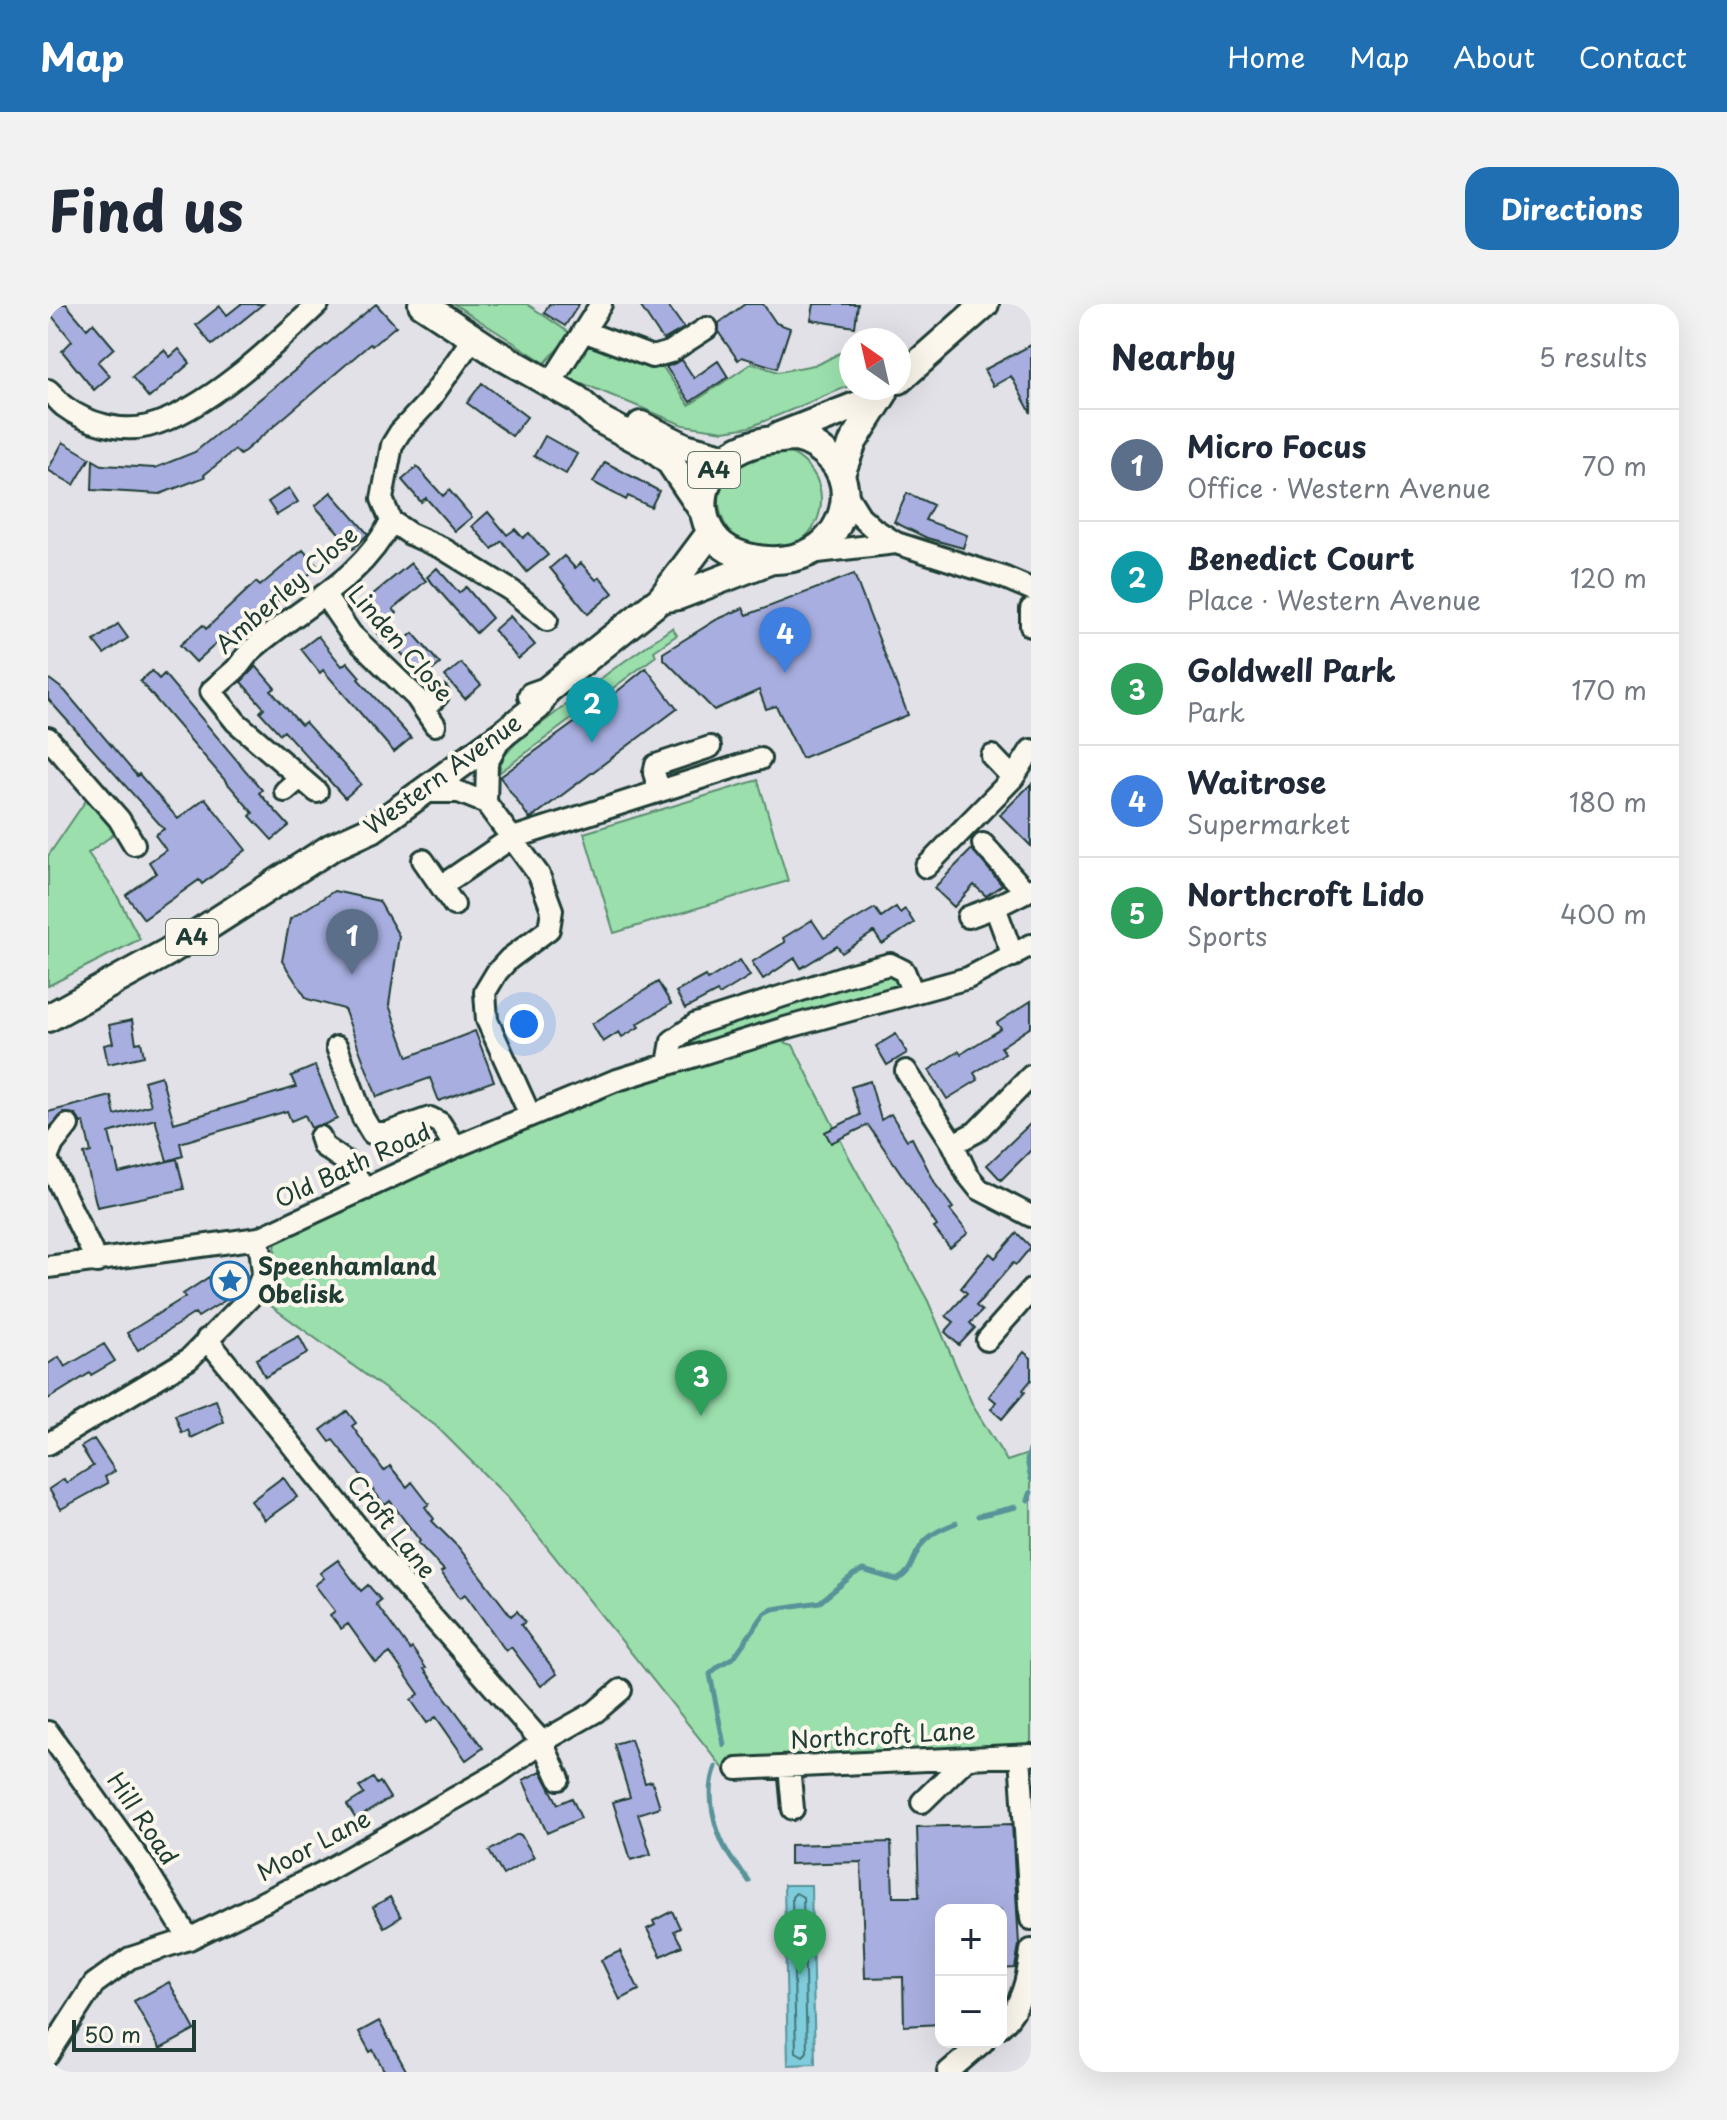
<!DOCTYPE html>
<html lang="en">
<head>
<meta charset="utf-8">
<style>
  :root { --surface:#fff; --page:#f2f2f3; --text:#1f2937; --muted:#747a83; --line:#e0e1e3; --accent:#1f6fb2 }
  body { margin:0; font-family:"Playpen Sans",sans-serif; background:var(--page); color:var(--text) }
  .controls { position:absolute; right:24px; bottom:24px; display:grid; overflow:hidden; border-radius:16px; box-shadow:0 8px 32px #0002 }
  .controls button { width:72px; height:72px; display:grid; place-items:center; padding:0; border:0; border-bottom:2px solid var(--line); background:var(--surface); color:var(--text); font:40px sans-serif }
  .compass { position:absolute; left:791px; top:24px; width:72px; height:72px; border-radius:50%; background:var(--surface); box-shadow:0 8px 32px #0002; rotate:326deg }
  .scale { position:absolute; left:24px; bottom:20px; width:124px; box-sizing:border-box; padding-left:8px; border:4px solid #1f3d34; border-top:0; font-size:22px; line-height:28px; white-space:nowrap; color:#1f3d34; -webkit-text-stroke:6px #fbf7ec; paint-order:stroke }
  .you { position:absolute; left:476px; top:720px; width:28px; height:28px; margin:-20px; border:6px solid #fff; border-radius:50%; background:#1a73e8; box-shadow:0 0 0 12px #1a73e833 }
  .badge { display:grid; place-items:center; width:52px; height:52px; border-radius:50%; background:var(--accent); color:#fff; font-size:26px; font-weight:700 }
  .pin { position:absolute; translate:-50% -66px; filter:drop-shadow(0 2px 4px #0008) }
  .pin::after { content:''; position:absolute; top:42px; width:28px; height:24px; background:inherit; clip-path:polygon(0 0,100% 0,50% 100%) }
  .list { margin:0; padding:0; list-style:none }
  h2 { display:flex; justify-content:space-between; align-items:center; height:104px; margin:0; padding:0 32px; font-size:34px }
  h2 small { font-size:26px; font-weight:400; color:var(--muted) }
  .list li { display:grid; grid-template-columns:52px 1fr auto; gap:24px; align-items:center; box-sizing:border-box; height:112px; padding:0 32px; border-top:2px solid var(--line) }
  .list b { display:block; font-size:30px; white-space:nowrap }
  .list p { margin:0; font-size:26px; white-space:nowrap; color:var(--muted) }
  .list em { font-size:26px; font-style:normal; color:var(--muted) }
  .map { position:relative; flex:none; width:983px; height:1768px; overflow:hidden; border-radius:24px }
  header { display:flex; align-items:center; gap:48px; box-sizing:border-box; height:112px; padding:0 40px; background:var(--accent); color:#fff }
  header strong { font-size:38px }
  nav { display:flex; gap:44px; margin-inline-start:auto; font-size:28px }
  .intro { display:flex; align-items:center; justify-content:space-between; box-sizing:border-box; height:192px; padding:0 48px }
  h1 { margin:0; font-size:56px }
  .button { padding:20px 36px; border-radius:24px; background:var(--accent); color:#fff; font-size:28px; font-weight:700 }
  main { display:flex; gap:48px; padding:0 48px }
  aside { flex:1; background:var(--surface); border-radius:24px; box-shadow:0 8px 32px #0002 }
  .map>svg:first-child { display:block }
  .green { fill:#9adfac; stroke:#5c8e70; stroke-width:2 }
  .water { fill:#7eccdc; stroke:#589399; stroke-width:2 }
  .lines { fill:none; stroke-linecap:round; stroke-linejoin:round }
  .shore { stroke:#457677; stroke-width:2 }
  .stream { stroke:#589399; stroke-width:5 }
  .building { fill:#a8afe0; stroke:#1f3d34; stroke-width:2 }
  .minor-casing { stroke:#1f3d34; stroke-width:26 }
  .major-casing { stroke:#1f3d34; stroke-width:32 }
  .minor { stroke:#fbf7ec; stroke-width:20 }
  .major { stroke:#fbf7ec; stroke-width:26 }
  .labels { text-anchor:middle; stroke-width:8; stroke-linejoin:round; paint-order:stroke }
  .shield { fill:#fbf7ec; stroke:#61756b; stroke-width:2 }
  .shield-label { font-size:22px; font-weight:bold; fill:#1f3d34 }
  .street-label { font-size:24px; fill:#1f3d34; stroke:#fbf7ec }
  .poi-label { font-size:24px; font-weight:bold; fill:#1f3d34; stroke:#fbf7ec; text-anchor:start }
</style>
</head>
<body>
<header>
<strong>Map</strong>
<nav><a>Home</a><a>Map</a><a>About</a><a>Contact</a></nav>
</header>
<div class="intro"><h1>Find us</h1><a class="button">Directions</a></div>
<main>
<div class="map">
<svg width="983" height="1768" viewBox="0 0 983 1768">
  <rect width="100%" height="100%" fill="#e2e1e8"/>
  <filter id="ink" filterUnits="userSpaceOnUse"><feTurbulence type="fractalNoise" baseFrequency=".0125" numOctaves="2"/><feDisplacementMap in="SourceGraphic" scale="16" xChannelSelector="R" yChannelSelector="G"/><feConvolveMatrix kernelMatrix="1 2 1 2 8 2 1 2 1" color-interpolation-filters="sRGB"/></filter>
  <g filter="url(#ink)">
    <path class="green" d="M406,0H479L523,30L497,59Z
      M536,31L612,59L641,101L704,59L730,68L771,60L803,43V81L702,123L676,127L635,121L519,73L526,60Z
      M671 196a51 51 0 1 1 102 0a51 51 0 1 1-102 0Z
      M624,324L629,331L606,347L608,352L451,469L454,454L468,439L564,366Z
      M710,476L740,577L566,629L536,529Z
      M43,489L73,525L40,549L66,586L92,635L0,682V552Z
      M842,661L863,688L621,759L625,737Z
      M732,737L745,741L800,851L880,997L925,1102L959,1157L983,1149V1452L691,1472L680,1470L459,1193L388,1122L223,1002L228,934L408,850L570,784Z"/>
    <path class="water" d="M736,1581H763L767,1760L740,1761Z"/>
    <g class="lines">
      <path class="shore" d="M748,1589L755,1593L759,1748L755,1752L748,1748L744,1593Z"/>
      <path class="stream" d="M983,1142L979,1156L983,1175
        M980,1196L983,1188
        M930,1212L968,1203
        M676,1441L662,1370L672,1361L686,1353L717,1309L725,1305L772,1298L806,1270L815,1266L849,1276C864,1268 863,1258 871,1245C879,1231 893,1225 908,1219
        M668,1463C657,1490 666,1526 681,1551C686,1560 695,1568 701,1577"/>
    </g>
    <path class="building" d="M0,0H18L39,25L45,19L66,44L50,58L62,72L46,86L14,47L24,37L0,7Z
      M193,0H215L164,41L148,21L172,2L179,11Z
      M328,0L348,22L324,42L322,40L192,151L187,146L156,171L157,173L112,190L44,186L45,156L54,161L107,164L147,148Z
      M501,0H531L517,22L496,9Z
      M591,0H619L636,24L615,36Z
      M697,0H715L728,19L742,24L729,64L694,53L690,56L671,29V19Z
      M766,0H810L807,23L763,16Z
      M983,41V109L963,72L945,82L936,66Z
      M131,45L142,59L101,94L84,73L116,46L122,53Z
      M634,56L646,74L670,57L680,73L642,98L618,63Z
      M434,79L479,113L464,132L419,99Z
      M497,132L529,150L518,170L486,152Z
      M15,138L42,154L26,181L0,166Z
      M557,158L611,187L603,203L580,192L578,196L545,178Z
      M369,163L395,192L401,186L424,213L407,227L378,194L373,198L354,176Z
      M241,184L250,198L229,211L220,198Z
      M283,188L320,230L305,245L267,202Z
      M859,189L885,201L877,216L919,231L915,244L879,234L846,218Z
      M440,208L459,231L467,225L475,234L481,229L500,251L479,268L454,237L444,245L424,222Z
      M255,246L270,263L212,312L209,309L183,334L179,330L148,358L132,341L155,321L158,325L208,278L212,282Z
      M516,252L527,264L533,259L548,276L552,273L565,289L540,310L502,264Z
      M363,259L378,277L345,305L349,309L338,318L347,328L336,337L325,323L334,315L318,296Z
      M389,264L411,289L418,283L444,314L428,329L379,273Z
      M806,270L860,411L754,454L728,402L718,405L711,386L666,406L615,354V349L668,316L695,304L699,311Z
      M462,312L487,341L470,355L446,326Z
      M70,320L80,334L56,350L46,337Z
      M365,329L392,360L375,374L348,343Z
      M270,332L294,362L299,358L312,373L310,375L363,434L346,448L275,366L272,369L253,345Z
      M413,359L433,381L417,395L397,372Z
      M208,362L227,384L223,387L253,421L257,418L313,480L297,494L236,427L232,430L212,408L216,404L193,378Z
      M598,364L629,405L482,515L452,473L566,390Z
      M104,367L111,375L116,370L214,486L211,489L241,522L224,536L202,512L205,509L92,377Z
      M0,374L17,387L89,472L91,470L130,515L157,494L198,546L154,580L151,576L96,615L78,591L108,569L101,558L118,546L107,531L116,525L0,395Z
      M983,480V542L952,511Z
      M924,545L954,581L938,592L926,581L906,603L886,584Z
      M286,587L331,597L351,632L341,701L360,753L427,727L446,777L391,797L382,774L329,793L296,705L259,695L234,657L242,615Z
      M848,603L852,609L857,605L866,619L834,640L826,628L794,649L789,642L753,664L747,654L715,675L704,658L737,638L735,634L764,616L776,634L827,604L833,613Z
      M692,656L702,672L671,691L669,688L637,705L628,688L657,672L659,676Z
      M610,678L623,700L589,720L591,723L574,733L571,728L555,738L544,720Z
      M983,697V723L953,743L957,749L926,769L930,776L899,795L881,766L911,747L913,750L953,725L949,719Z
      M84,716L88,739L93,738L96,752L60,760L56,741L65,739L61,721Z
      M848,730L859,749L839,761L828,742Z
      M267,762L289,815L275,821L263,824L257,811L243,817L239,807L132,839L135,852L119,857L107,815L61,829L71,869L129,855L136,885L49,903L36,850L43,848L36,818L33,819L27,810L16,809L0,825V808L63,792L67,811L103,801L96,777L113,772L126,819L248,783L243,772Z
      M822,777L833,816L843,810L859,836L864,834L888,881L905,904L902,906L920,929L902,944L886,924L889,922L820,821L783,839L777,828L812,811L803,783Z
      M983,819V846L953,876L939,861Z
      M969,929L983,943L968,961L965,959L928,1002L934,1007L922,1019L927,1024L911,1041L897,1028L906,1018L898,1012L919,989L913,984L930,963L942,949L947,954Z
      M161,973L176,997L150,1013L147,1009L90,1046L79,1029L137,993L135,990Z
      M251,1032L260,1049L217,1073L208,1055Z
      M56,1040L67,1057L43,1071L42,1069L0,1095V1060L11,1053L17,1063Z
      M976,1048L983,1054V1076L975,1086L977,1088L954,1115L943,1105L948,1098L941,1092Z
      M168,1096L176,1118L143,1134L140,1126L134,1129L127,1111Z
      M299,1107L308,1119L304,1122L336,1167L342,1162L359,1183L364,1178L381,1200L377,1203L386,1215L384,1217L411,1244L463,1312L469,1307L477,1318L473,1321L509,1370L493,1382L463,1343L458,1347L417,1290L412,1294L393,1268L396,1266L370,1239L372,1237L342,1197L337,1201L285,1136L282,1138L273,1126Z
      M46,1135L67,1167L57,1173L60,1179L13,1205L1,1185L16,1175L18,1179L45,1162L33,1143Z
      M235,1173L249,1193L217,1216L203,1197Z
      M290,1256L313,1287L320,1281L333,1296L328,1300L362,1346L364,1344L378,1364L376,1365L435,1444L418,1456L388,1413L379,1419L363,1396L371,1390L342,1349L328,1359L300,1320L293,1325L282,1311L287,1307L267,1281L276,1274L272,1269Z
      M583,1435L597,1479L604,1477L612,1503L590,1510L603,1550L583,1556L565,1498L582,1493L566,1440Z
      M493,1467L510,1500L524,1494L533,1514L499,1529L475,1476Z
      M325,1474L329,1480L332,1478L342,1494L308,1515L299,1501L316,1490L311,1483Z
      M964,1520L971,1641L967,1664L953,1665V1606H893V1720L856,1722L855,1673L817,1674L813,1558L742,1560V1541L843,1538L845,1593H871L869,1523Z
      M468,1531H473L486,1553L455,1571L441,1547Z
      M342,1593L353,1613L336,1623L325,1603Z
      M624,1607L632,1624L626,1627L634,1642L613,1652L599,1625L607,1621L605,1617Z
      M572,1647L591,1686L572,1696L553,1656Z
      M121,1678L147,1726L112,1745L86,1697Z
      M331,1717L359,1768H337L325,1746L322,1748L311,1728Z"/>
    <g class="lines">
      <defs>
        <path id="minor" d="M535,27L604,53L622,48L659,24
          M425,34L380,98L352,128L344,141L334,195L343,217L362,230L394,244L464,287L499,316
          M502,80L553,0
          M0,86C6,91 11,99 17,103C38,119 74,129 100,122C158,107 227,41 270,0
          M797,188L812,212L826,225L848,239L955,273L983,285
          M761,249L848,239
          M277,292L303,330L368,393L387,421
          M983,305V322
          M376,405L390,391
          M454,432L439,459L438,499L491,571L504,606L501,625L461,655L449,668L437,688L439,716L482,811
          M0,434L71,515L86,540
          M944,452L965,474
          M237,487L252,474
          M612,487L606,469L608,461L662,443
          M269,488L188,418L163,387C171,380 179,373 187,366C194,359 199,349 207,343C255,301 314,276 343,217
          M377,488H411L438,499
          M935,540L978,588
          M375,556L406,601
          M878,563L965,474L983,446
          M393,582L462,535L712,455
          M920,613L947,603
          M965,652L947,603L983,585
          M289,743L315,814L324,829H339L382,814L392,819L407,843
          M620,760L624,737L648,720L800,671L842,660L856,667L865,689
          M858,767L905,840L919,870L931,885L983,912
          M272,833L275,842L297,857L318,885
          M905,840L928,828L983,772
          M0,852L5,840L20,821
          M0,857L49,958
          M0,963L211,934L407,843L566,777L737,724L920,674L983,641
          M159,1035L355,1280L494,1438L511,1475
          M939,1036L983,986
          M0,1140L141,1055L208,987L215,969L211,934
          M0,1428L98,1565L141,1635
          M972,1452L983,1615
          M741,1463L745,1505
          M689,1465L983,1451
          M874,1498L919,1454
          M953,1722C974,1703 980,1673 983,1646
          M0,1751L46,1680L82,1654L141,1635L280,1566L449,1470L494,1438L547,1408L573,1386
          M900,1768L935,1738"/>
        <path id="major" d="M374,0L448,49L529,95L551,115L603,143L622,158L655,207
          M851,76L937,0
          M593,121L637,143L679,154
          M731,132L833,92
          M748,134C763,137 774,145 784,156C809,186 795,233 760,249C738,259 710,258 688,249C648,233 645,179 678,154C699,138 723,135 748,134Z
          M793,170L805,138L836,89
          M613,295L630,292L721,257
          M484,392L498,387L613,295L662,229
          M0,714L120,648L284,543L324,525L456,429L490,402L498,387"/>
      </defs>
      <use href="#minor" class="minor-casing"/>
      <use href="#major" class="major-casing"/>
      <use href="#minor" class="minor"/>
      <use href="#major" class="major"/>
    </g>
  </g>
  <defs>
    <symbol id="sight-ring" viewBox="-11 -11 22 22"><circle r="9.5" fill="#fbf7ec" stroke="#1f6fb2" stroke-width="1.5"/><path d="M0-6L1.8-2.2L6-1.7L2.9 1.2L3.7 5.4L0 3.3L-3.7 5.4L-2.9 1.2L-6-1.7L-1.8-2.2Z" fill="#1f6fb2"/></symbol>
  </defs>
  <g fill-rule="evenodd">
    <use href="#sight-ring" x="160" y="955" width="44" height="44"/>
  </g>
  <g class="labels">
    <g class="shield">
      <rect x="640" y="148" width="52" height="36" rx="6"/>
      <rect x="118" y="615" width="52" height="36" rx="6"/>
    </g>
    <g class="shield-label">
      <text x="666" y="174">A4</text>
      <text x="144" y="641">A4</text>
    </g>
    <g class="street-label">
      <text transform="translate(239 286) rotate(-41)" y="8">Amberley Close</text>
      <text transform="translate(352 340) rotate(49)" y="8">Linden Close</text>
      <text transform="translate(395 471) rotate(-36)" y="8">Western Avenue</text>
      <text transform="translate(305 862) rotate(-25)" y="8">Old Bath Road</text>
      <text transform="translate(343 1223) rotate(51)" y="8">Croft Lane</text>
      <text transform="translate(835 1432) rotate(-3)" y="8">Northcroft Lane</text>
      <text transform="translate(94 1515) rotate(56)" y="8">Hill Road</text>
      <text transform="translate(266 1542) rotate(-28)" y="8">Moor Lane</text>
    </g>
    <g class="poi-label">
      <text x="210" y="971">Speenhamland<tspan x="210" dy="28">Obelisk</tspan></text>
    </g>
  </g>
</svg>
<div class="controls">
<button>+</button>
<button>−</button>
</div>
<svg class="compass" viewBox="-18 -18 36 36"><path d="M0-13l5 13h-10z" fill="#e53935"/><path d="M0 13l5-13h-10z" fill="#747a83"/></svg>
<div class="scale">50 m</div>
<div class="you"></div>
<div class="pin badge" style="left:304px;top:671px;background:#5c6f8a">1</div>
<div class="pin badge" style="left:544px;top:439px;background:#0f9aa8">2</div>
<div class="pin badge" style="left:653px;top:1112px;background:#2e9e5b">3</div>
<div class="pin badge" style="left:737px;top:369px;background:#3f7fe0">4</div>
<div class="pin badge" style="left:752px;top:1671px;background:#2e9e5b">5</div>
</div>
<aside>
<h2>Nearby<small>5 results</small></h2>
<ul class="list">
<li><span class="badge" style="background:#5c6f8a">1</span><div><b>Micro Focus</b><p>Office · Western Avenue</p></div><em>70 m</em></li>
<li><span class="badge" style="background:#0f9aa8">2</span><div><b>Benedict Court</b><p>Place · Western Avenue</p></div><em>120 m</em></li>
<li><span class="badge" style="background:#2e9e5b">3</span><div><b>Goldwell Park</b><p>Park</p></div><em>170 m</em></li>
<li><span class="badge" style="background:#3f7fe0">4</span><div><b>Waitrose</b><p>Supermarket</p></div><em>180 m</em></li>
<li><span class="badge" style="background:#2e9e5b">5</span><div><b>Northcroft Lido</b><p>Sports</p></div><em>400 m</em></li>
</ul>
</aside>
</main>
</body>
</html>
